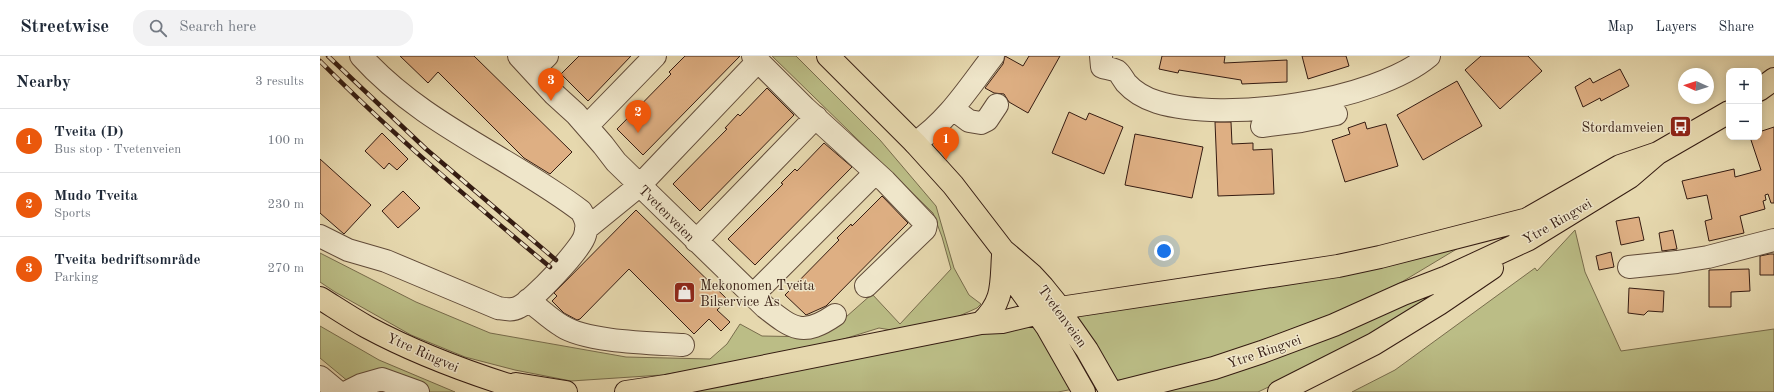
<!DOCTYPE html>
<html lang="en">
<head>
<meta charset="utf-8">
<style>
  :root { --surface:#fff; --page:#f2f2f3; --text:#1f2937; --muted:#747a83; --line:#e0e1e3; --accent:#ea580c }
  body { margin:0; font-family:"Old Standard TT",serif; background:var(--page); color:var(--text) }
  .controls { position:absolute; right:12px; top:12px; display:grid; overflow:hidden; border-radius:8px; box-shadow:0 2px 10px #0003 }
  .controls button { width:36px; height:36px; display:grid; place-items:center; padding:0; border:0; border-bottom:1px solid var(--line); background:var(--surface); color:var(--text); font:20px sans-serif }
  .compass { position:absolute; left:1358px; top:12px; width:36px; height:36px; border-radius:50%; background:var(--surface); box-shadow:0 2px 10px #0003; rotate:273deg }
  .you { position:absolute; left:844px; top:195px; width:14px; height:14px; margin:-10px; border:3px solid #fff; border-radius:50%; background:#1a73e8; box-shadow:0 0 0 6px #1a73e833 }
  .badge { display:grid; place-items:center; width:26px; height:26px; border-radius:50%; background:var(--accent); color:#fff; font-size:13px; font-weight:700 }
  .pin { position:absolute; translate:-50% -33px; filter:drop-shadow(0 1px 2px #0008) }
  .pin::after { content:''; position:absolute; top:21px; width:14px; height:12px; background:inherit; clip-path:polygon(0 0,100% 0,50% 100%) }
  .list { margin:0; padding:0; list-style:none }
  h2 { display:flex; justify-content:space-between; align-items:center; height:52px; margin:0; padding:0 16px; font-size:17px }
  h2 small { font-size:13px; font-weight:400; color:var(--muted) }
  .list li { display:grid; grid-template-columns:26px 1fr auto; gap:12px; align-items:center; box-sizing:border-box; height:64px; padding:0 16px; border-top:1px solid var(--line) }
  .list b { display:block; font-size:15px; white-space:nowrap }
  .list p { margin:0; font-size:13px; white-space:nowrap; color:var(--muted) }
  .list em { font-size:13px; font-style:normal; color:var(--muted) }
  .icon { flex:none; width:22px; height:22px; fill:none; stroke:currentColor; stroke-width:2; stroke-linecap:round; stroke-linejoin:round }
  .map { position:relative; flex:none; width:1454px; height:336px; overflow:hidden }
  header { display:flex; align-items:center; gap:24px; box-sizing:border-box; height:56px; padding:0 20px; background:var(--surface); border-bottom:1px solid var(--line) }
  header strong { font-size:19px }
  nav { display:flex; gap:22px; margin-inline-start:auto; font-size:14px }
  .search { width:280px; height:36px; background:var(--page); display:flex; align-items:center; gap:10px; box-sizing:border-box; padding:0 14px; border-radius:16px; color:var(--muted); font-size:15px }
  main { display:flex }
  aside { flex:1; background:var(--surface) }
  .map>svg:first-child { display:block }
  .green { fill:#bbbd86; stroke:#786c4c }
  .building { fill:#deaf83; stroke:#351c12 }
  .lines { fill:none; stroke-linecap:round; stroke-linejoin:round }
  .minor-casing { stroke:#614b39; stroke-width:24 }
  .major-casing { stroke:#351c12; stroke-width:24 }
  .minor { stroke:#efe6ca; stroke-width:22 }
  .major { stroke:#e6d8ae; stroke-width:22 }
  .rail-casing { stroke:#351c12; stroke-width:4.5 }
  .rail { stroke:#efe6ca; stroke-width:3; stroke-dasharray:9; stroke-linecap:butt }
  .labels { text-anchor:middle; stroke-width:3; stroke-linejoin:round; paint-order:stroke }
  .poi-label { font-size:14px; fill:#351c12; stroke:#efe6ca; text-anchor:end }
  .street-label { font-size:14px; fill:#351c12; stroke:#efe6ca }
</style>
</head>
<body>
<header>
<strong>Streetwise</strong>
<div class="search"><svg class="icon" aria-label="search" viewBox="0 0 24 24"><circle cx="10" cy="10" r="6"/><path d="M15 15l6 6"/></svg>Search here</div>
<nav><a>Map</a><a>Layers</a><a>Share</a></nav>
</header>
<main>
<aside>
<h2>Nearby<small>3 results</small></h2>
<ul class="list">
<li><span class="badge">1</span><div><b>Tveita (D)</b><p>Bus stop · Tvetenveien</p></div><em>100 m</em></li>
<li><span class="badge">2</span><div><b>Mudo Tveita</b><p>Sports</p></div><em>230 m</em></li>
<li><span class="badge">3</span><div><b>Tveita bedriftsområde</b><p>Parking</p></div><em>270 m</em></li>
</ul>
</aside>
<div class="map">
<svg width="1454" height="336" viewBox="0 0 1454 336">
  <rect width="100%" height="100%" fill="#e6d8ae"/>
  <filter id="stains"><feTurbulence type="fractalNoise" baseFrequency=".005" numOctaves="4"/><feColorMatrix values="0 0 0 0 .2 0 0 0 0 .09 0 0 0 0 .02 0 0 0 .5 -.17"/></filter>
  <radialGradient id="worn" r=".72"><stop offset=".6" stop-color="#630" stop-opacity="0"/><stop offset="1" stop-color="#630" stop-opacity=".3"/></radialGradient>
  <path class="green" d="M452,0H476L560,84L616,150L634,212L649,239L661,248L657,252L628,265L577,275L559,272L482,296L342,319L251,325L195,314L145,301L91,279L15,236L0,226V197L96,246L170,277L306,301L390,303L407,288L420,268L442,280L497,281L526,261L552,238L580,268L631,213L622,181L613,157Z
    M1255,174L1265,216L1301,295L1454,273V336H1032L1075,314L1215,212L1217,215Z
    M1140,191L1080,227L1033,250L916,294L846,315L738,336H360L662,277Z
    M1131,230L1007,303L938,336H839Z
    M0,270L59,304L135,336H41L0,302Z"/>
  <path class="building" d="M80,0H154L252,96L230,118L204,102L118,16L108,27Z
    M259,0H311L268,45L241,18Z
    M365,0H420L323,99L297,73L351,18L349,16Z
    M685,0L703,10L709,0H740L708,57L689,46L684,38L674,37L665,32L683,8Z
    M842,0H905L904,7L967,4V26L922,28L921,24L859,14L858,17L839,13Z
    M982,0H1026L1029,10L988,23Z
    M1161,0H1208L1222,15L1180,53L1145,14Z
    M1300,13L1309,30L1281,45L1280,42L1263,51L1255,31L1270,22L1273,27Z
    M1137,25L1162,70L1103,104L1077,59Z
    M447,32L474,59L380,155L353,128L407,73L405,72L418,58L420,60Z
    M749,56L766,64L769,57L803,71L784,118L732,97Z
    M895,66H911L912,88L933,87V94L952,93L954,138L898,140Z
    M1045,66L1047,73L1066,68L1078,110L1025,126L1012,84L1030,78L1028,72Z
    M1454,71V147H1451L1448,138L1445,139L1446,144L1443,145L1445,153L1420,160L1424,177L1389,185L1385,165L1392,163L1387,139L1367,143L1362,125L1414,113L1415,121L1441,114L1430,81H1439V76Z
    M62,77L88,103L77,114L69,107L64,113L45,95Z
    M815,78L883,91L872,142L805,129Z
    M504,87L532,111L435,209L408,183L463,128L461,127L475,113L477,115Z
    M0,103L51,149L24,178L0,157Z
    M83,135L100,152L78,172L62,155Z
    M562,140L588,167L506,250L486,259L465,239L519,184L517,182L531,168L532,170Z
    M316,154L408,244L397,254L410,266L401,275L389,263L374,278L309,213L260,263L257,264L244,257L232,245L237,240L234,237Z
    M1319,161L1324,184L1301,189L1296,165Z
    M1353,174L1357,193L1342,195L1339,177Z
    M1291,196L1294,211L1279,214L1276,200Z
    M1450,198H1454V219H1440V200Z
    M1429,213L1430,235L1411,236V251H1389V214Z
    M1309,232L1344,235L1343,256L1328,255L1324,259L1308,257Z"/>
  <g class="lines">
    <defs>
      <path id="minor" d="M199,0L234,38L256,58L283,89L296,106L445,251C473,273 483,281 515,259
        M433,0L485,52L565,125L606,168L605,173L546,230
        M781,0L782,11C787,12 793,13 797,15C800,17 803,23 806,27C815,37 824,42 837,46C905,67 1054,46 1109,0
        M213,14L227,0
        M633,53L649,65L661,67L667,64L677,49
        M267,70L335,0
        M942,70L981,65L1016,58
        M595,87C628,65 649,31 673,0
        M266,173L320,129L438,5
        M0,180L28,194L66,205L178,252C185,253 192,255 199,251C212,245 262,193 265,179C268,169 266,163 261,155C190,101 102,68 41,0
        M376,185L496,61
        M1309,211L1357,206L1388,201L1454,184
        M433,239L555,117
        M208,244C219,252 230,263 242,270C266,286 333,287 363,289
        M0,321L18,336
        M27,336L41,329L62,323L98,336"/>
      <path id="major" d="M508,0L595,87L633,129L683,194L711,218L723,231L740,252L748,267L767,294L791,336
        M1439,34L1454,23
        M1195,170L1300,110L1338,97L1409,56
        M685,199L697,229L727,271L764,336
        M0,242C16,252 31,262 47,271C99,299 154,319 211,336
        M661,267C684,245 681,229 683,199
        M196,328L246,336
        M306,336L346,330L661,267L682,266L740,252L1018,210L1060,201L1208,163
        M799,336L894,312L942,296L1014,269L1083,238L1127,221L1209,183L1310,121L1338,97
        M959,336L1054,288L1119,248L1172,212"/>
    </defs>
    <use href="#minor" class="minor-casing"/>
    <use href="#major" class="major-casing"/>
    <use href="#minor" class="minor"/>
    <use href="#major" class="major"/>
    <defs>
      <path id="rail" d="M8,0L106,93L236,204
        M0,5C72,78 151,145 230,211"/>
    </defs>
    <use href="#rail" class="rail-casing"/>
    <use href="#rail" class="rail"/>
  </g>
  <defs>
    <symbol id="bus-square" viewBox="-11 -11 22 22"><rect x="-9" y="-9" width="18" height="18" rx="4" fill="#8f2418" stroke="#efe6ca"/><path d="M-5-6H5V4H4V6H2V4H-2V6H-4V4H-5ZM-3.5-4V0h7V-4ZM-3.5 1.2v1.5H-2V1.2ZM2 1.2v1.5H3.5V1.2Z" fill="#fff"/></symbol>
    <symbol id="shop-square" viewBox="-11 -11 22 22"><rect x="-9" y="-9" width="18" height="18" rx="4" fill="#8f2418" stroke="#efe6ca"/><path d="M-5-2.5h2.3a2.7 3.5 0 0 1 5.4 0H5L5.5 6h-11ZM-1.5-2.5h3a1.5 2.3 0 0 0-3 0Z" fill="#fff"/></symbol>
  </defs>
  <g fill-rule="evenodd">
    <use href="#bus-square" x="1348" y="58" width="25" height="25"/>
    <use href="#shop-square" x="352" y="224" width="25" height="25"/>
  </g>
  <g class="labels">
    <g class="poi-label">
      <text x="1344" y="76">Stordamveien</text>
      <text x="380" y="234" text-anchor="start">Mekonomen Tveita<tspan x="380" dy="16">Bilservice As</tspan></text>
    </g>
    <g class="street-label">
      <text transform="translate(347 157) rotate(45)" y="5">Tvetenveien</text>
      <text transform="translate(1237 165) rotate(-30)" y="5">Ytre Ringvei</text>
      <text transform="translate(743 260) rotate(54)" y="5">Tvetenveien</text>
      <text transform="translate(944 295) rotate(-19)" y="5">Ytre Ringvei</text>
      <text transform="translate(103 296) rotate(24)" y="5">Ytre Ringvei</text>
    </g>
  </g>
  <rect width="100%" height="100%" filter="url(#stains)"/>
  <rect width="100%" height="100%" fill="url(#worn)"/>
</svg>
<div class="controls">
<button>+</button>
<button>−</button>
</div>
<svg class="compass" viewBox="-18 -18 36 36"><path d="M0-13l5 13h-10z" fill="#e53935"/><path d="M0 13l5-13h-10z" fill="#747a83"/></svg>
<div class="you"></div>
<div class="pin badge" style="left:626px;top:104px">1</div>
<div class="pin badge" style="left:318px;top:77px">2</div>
<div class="pin badge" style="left:231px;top:45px">3</div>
</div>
</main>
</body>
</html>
